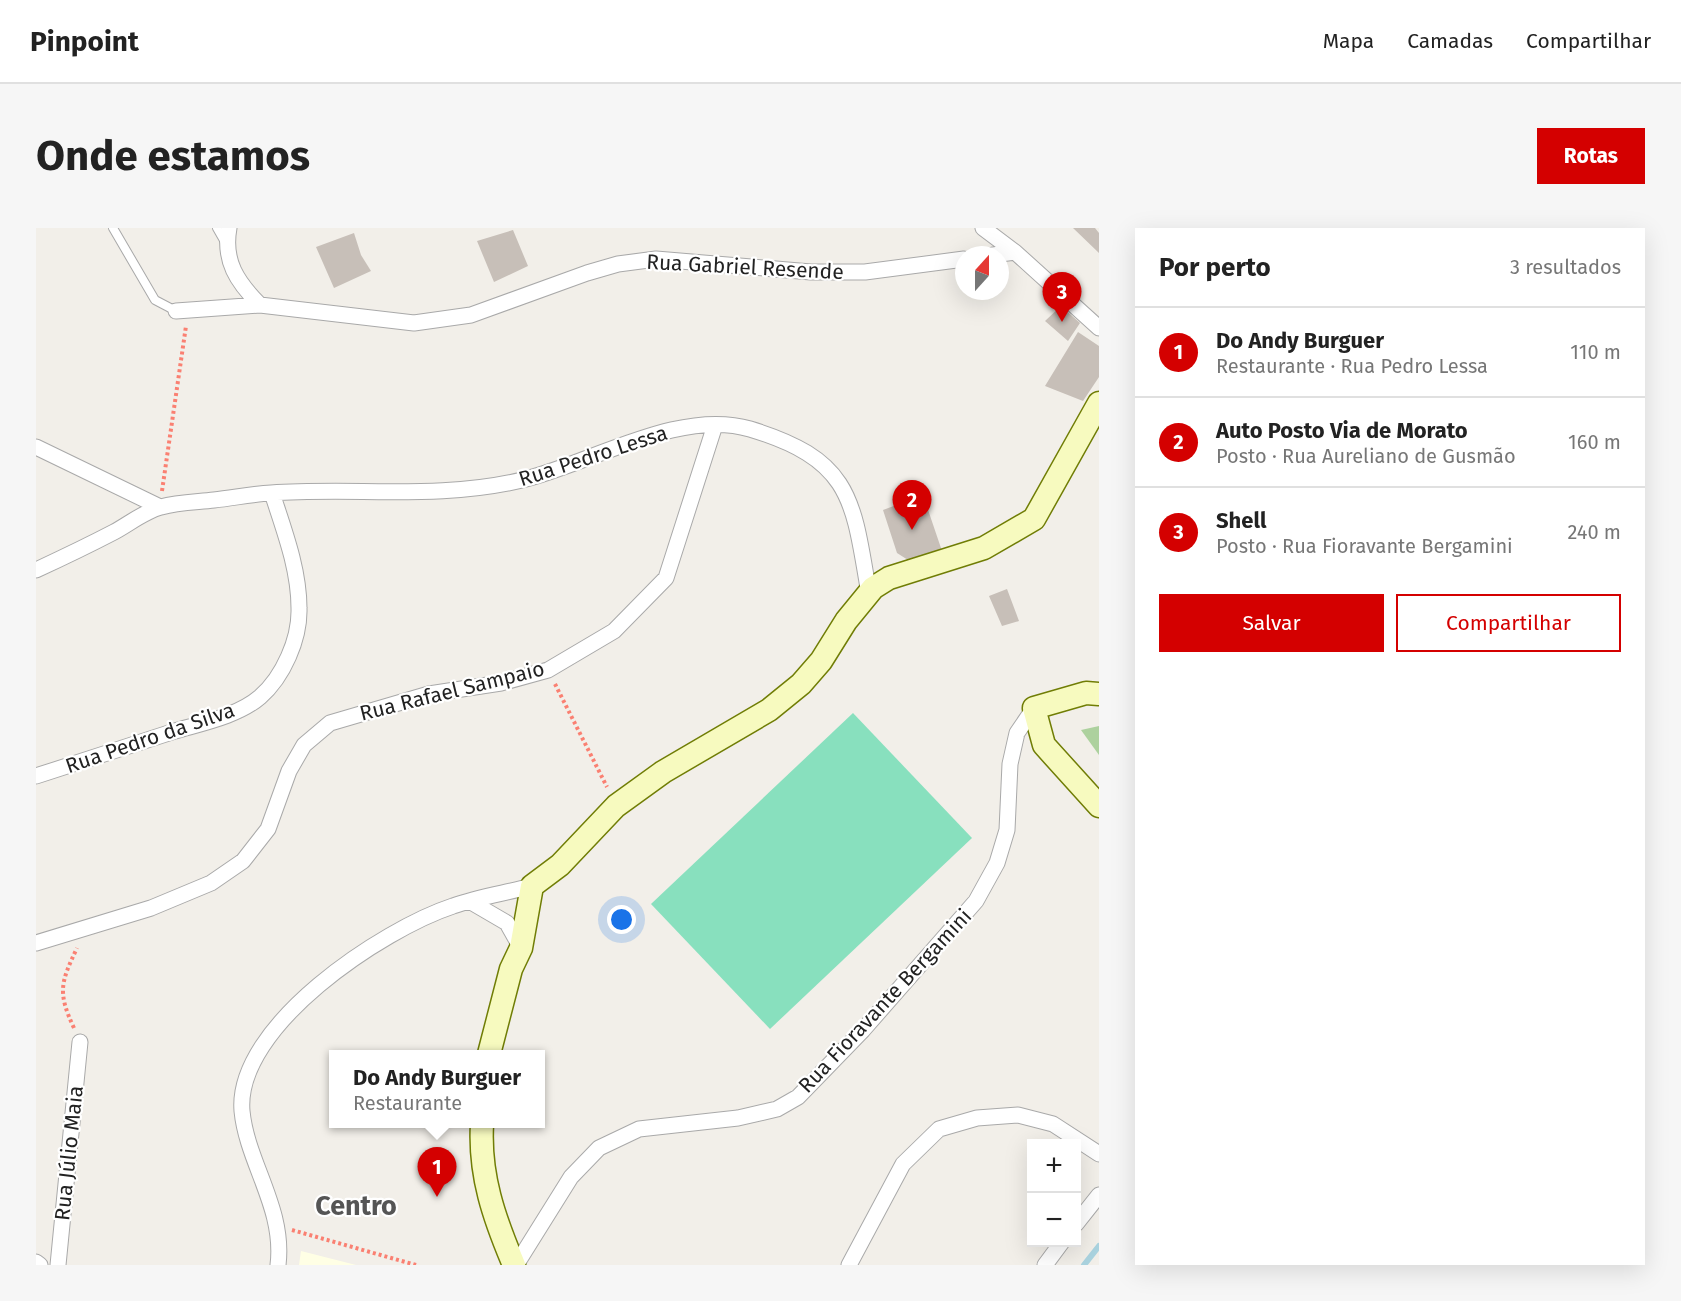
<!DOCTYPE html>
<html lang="pt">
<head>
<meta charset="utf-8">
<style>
  :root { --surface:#fff; --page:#f6f6f6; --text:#222; --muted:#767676; --line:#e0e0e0; --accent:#d40000 }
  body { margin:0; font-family:"Fira Sans",sans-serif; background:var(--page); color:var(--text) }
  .controls { position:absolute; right:18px; bottom:18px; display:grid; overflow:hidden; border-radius:0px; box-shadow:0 6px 24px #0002 }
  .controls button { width:54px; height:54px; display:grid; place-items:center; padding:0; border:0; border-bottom:2px solid var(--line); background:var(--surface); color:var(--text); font:30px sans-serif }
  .compass { position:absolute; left:919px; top:18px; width:54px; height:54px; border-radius:50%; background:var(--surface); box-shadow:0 6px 24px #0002; rotate:21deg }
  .you { position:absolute; left:586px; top:692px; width:21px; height:21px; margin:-15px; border:4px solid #fff; border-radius:50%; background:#1a73e8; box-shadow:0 0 0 9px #1a73e833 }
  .badge { display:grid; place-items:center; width:39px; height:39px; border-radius:50%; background:var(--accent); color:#fff; font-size:20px; font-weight:700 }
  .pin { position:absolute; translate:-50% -50px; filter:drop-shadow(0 2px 3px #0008) }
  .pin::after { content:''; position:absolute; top:32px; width:21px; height:18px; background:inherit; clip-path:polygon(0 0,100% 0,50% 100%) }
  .popup { position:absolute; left:293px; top:822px; width:216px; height:78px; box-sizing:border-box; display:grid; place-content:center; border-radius:0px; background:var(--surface); filter:drop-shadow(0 2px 4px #0005); font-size:20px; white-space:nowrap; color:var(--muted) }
  .popup b { font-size:22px; color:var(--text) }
  .popup::after { content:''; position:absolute; left:50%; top:100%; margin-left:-12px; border:12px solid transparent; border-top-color:var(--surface) }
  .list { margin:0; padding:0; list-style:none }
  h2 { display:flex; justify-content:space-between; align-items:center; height:78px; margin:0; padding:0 24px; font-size:26px }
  h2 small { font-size:20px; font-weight:400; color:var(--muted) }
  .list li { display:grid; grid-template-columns:39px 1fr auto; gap:18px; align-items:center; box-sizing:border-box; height:90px; padding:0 24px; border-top:2px solid var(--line) }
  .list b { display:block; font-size:22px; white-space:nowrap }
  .list p { margin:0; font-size:20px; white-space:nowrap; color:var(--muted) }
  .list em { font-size:20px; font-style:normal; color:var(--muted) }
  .actions { display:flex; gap:12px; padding:18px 24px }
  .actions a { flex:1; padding:14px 0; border:2px solid var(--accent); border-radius:0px; text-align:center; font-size:21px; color:var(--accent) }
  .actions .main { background:var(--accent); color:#fff }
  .map { position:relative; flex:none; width:1063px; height:1037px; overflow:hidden; border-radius:0px }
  header { display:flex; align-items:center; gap:36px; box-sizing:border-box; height:84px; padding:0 30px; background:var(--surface); border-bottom:2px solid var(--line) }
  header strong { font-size:28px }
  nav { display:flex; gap:33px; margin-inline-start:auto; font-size:21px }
  .intro { display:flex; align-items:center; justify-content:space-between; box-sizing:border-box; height:144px; padding:0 36px }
  h1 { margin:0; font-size:42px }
  .button { padding:15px 27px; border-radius:0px; background:var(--accent); color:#fff; font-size:21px; font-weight:700 }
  main { display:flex; gap:36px; padding:0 36px }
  aside { flex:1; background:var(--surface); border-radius:0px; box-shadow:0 6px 24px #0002 }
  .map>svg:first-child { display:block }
  .education { fill:#ffffe5 }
  .forest { fill:#add19e }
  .pitch { fill:#88e0be }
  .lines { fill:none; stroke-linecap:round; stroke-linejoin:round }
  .stream { stroke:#aad3df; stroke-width:6 }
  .building { fill:#c7bfb8 }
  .lane-casing { stroke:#a9a9a9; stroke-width:10 }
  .street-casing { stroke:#a9a9a9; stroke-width:17 }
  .secondary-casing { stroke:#707d05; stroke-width:25 }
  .path { stroke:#fa8072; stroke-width:4; stroke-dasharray:3 3; stroke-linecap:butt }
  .lane { stroke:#fff; stroke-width:8 }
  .street { stroke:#fff; stroke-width:15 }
  .secondary { stroke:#f7fabf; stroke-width:22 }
  .labels { text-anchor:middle; stroke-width:4.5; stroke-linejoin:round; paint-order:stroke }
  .street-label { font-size:21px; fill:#222; stroke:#fff }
  .district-label { font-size:27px; font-weight:bold; fill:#555; stroke:#fff }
</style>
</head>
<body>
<header>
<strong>Pinpoint</strong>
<nav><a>Mapa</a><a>Camadas</a><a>Compartilhar</a></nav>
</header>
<div class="intro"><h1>Onde estamos</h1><a class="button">Rotas</a></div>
<main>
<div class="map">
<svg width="1063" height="1037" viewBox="0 0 1063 1037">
  <rect width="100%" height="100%" fill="#f2efe9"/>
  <path class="education" d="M265,1023L320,1037H263Z"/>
  <path class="forest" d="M1063,498V527L1045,502Z"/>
  <path class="pitch" d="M817,485L936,610L734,801L615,676Z"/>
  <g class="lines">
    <path class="stream" d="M1048,1037L1063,1018"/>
  </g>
  <path class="building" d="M1037,0H1059L1063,5V25Z
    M477,2L492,38L458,54L441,13Z
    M318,5L325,27L335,43L298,60L280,19Z
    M1025,78L1044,95L1032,113L1009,93Z
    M1042,104L1063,118V149L1047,173L1009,158Z
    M887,267L906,323L872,332L861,325L847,282Z
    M971,361L983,393L966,398L953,368Z"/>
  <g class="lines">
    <defs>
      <path id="lane" d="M77,0L119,72L140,83
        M181,0L189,14"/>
      <path id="street" d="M193,0C187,33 201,54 224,77
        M947,0L979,24L1063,100
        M957,27L979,24
        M140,83L224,77L378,95L435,87L551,45L582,36L620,31L775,44H829L928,31
        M0,219L124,279
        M0,342C26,330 53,317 78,304C93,296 109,283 125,279C142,274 161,274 178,272C197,270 216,266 235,265C319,259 403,272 486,252C554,236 643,180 714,201C816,232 817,271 833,366
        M0,548C46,533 93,518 139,503C166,495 202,488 224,469C247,449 264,411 263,380C263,341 248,302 236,265
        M435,674L471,695L485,720
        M0,715L115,680L175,655L207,633L232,601L253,543L268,517L294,495L393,466L465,455L512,442L578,403L630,350L679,197
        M1040,996L1063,967
        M0,1034L4,1037
        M22,1037L44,814
        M242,1037C249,980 211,935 206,883C199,798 347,701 417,678C442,669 470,665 496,658
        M480,1037L535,949L563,920L603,901L702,890L741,881L762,869L827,802L940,673L961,635L971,602L974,536L981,505L998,480
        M813,1037L867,936L903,901L941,890L982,887L1017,896L1063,926
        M1009,1037L1026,1014"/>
      <path id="secondary" d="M1063,466L1050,465L998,480L1008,517L1063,578
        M453,826L475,741L485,720L496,658L524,637L580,578L627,544L733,482L765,456L785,433L810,393L837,360L853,350L948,320L998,291L1063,175
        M446,896C443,947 458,990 478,1037"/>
    </defs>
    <use href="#lane" class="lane-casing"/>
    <use href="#street" class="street-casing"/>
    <use href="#secondary" class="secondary-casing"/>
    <path class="path" d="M126,263L150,98
      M519,456L571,559
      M38,800C21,764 25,754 41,720
      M256,1002L380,1037"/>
    <use href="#lane" class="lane"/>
    <use href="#street" class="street"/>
    <use href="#secondary" class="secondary"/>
  </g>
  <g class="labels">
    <g class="street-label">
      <text transform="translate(709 39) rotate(3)" y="7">Rua Gabriel Resende</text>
      <text transform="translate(557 228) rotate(-18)" y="7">Rua Pedro Lessa</text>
      <text transform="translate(416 463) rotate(-14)" y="7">Rua Rafael Sampaio</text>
      <text transform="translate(114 510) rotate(-19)" y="7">Rua Pedro da Silva</text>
      <text transform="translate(849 773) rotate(-47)" y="7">Rua Fioravante Bergamini</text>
      <text transform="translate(33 925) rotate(-84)" y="7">Rua Júlio Maia</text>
    </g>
    <g class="district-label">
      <text x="320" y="987">Centro</text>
    </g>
  </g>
</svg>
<div class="controls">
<button>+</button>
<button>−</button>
</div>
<svg class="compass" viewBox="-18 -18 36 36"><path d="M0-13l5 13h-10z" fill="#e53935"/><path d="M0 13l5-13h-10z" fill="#767676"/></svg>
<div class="you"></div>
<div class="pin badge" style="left:401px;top:969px">1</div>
<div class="popup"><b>Do Andy Burguer</b>Restaurante</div>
<div class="pin badge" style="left:876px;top:302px">2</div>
<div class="pin badge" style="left:1026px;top:94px">3</div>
</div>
<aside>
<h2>Por perto<small>3 resultados</small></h2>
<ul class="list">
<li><span class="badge">1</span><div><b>Do Andy Burguer</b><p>Restaurante · Rua Pedro Lessa</p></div><em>110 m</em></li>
<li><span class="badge">2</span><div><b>Auto Posto Via de Morato</b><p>Posto · Rua Aureliano de Gusmão</p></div><em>160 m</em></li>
<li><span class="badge">3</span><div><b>Shell</b><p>Posto · Rua Fioravante Bergamini</p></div><em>240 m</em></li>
</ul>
<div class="actions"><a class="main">Salvar</a><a>Compartilhar</a></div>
</aside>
</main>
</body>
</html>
